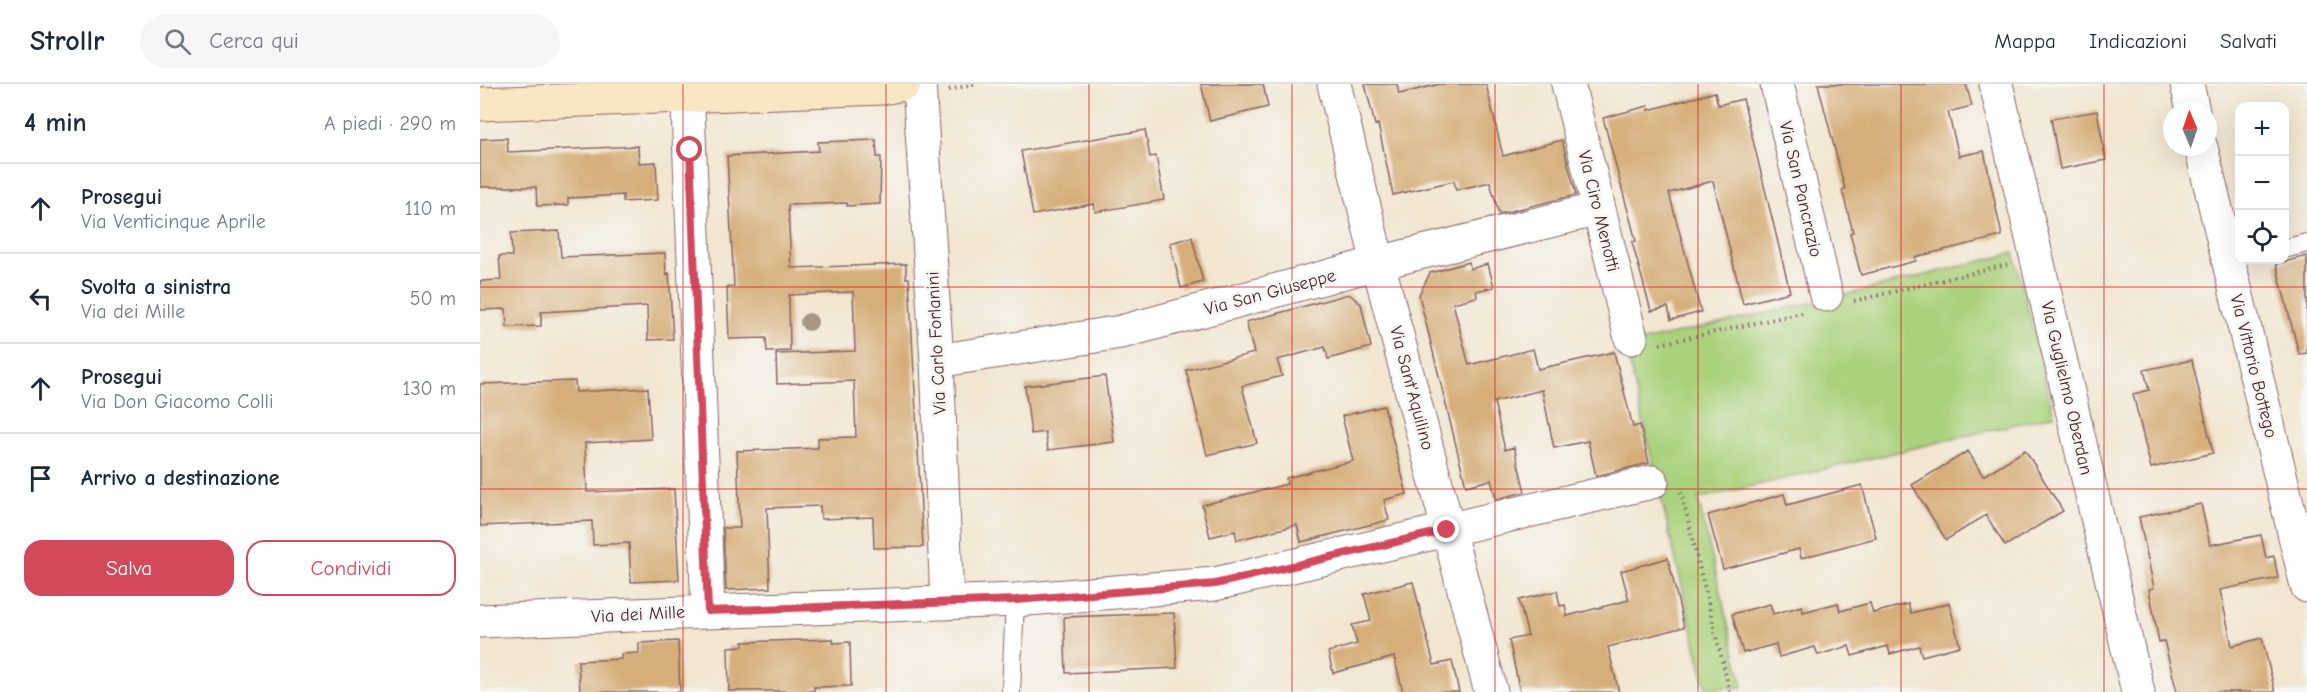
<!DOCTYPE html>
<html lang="it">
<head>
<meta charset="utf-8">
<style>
  :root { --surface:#fff; --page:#f6f6f7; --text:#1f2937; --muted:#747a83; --line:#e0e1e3; --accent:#d1495b }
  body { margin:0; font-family:"Comic Neue",sans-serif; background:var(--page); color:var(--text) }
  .controls { position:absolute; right:18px; top:18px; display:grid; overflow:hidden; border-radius:12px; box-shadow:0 6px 24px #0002 }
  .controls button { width:54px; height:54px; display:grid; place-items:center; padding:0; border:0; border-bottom:2px solid var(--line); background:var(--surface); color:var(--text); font:30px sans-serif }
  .compass { position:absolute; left:1683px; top:18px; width:54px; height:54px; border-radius:50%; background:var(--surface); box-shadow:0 6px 24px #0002; rotate:358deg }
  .stop { position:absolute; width:18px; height:18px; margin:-14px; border:4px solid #d1495b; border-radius:50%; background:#fff }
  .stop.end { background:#d1495b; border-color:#fff; box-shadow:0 2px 6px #0008 }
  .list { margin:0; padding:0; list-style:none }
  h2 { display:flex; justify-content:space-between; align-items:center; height:78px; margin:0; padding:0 24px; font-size:26px }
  h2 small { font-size:20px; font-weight:400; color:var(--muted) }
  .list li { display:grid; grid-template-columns:39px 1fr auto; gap:18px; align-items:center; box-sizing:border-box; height:90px; padding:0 24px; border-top:2px solid var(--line) }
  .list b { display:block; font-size:22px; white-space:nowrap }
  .list p { margin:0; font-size:20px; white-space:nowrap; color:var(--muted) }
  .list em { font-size:20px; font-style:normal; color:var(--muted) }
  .actions { display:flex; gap:12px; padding:18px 24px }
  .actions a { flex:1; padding:14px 0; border:2px solid var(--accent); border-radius:18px; text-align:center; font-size:21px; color:var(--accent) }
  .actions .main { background:var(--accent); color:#fff }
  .icon { flex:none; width:33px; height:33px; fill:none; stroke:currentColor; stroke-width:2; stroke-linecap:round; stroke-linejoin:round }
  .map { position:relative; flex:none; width:1827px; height:608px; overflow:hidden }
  header { display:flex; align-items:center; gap:36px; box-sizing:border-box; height:84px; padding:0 30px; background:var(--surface); border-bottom:2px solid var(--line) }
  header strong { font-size:28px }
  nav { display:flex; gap:33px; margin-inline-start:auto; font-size:21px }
  .search { width:420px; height:54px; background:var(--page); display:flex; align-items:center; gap:15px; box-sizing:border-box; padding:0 21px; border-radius:33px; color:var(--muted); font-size:22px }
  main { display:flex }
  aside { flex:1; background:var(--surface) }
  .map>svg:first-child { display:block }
  .green { fill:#aad17b; stroke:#7a7853; stroke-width:1.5 }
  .building { fill:#d6ae79 }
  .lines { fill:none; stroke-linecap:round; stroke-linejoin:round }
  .lane-casing { stroke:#856565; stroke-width:20 }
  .street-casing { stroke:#856565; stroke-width:35 }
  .secondary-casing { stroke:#856565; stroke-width:35 }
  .path { stroke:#856565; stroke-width:4; stroke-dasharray:1.5 4.5; stroke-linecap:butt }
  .lane { stroke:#fff; stroke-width:18 }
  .street { stroke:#fff; stroke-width:33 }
  .secondary { stroke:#f9e7c3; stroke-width:33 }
  .tree { fill:#a69683 }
  .route { stroke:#d1495b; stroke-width:8 }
  .grid { fill:none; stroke:#d62828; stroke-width:1.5; stroke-opacity:0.55 }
  .labels { text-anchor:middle; stroke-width:6; stroke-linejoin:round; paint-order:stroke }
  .street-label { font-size:18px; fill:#4a1f2b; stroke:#f6f6f2 }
</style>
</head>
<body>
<header>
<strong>Strollr</strong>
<div class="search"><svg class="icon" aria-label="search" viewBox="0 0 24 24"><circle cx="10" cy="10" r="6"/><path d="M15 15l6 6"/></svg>Cerca qui</div>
<nav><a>Mappa</a><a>Indicazioni</a><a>Salvati</a></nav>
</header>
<main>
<aside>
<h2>4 min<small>A piedi · 290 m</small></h2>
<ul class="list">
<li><svg class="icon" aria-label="ahead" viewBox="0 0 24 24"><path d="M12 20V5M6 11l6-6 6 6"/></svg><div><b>Prosegui</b><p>Via Venticinque Aprile</p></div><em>110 m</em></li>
<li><svg class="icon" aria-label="left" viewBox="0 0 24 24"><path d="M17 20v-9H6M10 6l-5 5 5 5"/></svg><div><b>Svolta a sinistra</b><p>Via dei Mille</p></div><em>50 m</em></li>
<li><svg class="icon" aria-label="ahead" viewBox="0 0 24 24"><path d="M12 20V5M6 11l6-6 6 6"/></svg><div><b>Prosegui</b><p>Via Don Giacomo Colli</p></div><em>130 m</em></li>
<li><svg class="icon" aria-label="arrive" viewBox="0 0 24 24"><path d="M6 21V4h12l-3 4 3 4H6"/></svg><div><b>Arrivo a destinazione</b></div></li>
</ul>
<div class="actions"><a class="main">Salva</a><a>Condividi</a></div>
</aside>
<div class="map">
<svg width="1827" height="608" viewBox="0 0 1827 608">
  <rect width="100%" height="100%" fill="#f6f6f2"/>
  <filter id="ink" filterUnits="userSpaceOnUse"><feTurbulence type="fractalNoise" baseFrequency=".0167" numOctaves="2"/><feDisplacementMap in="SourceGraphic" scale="12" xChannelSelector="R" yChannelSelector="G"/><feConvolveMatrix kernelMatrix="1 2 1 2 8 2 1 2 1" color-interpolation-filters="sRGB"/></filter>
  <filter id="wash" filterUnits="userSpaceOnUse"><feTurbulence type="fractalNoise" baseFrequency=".008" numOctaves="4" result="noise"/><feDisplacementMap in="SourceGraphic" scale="24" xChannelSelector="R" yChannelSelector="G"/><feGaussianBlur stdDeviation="1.35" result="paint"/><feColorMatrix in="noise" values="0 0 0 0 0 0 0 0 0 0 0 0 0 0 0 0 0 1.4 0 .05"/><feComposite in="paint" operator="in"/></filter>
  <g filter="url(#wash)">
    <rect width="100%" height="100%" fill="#f2e6d1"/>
    <path class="green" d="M1534,169L1574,331L1218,415L1263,603L1226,604L1145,261L1365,211Z"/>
    <g id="blocks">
      <path class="building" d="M721,0H783L788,23L730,37Z
        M885,0H917L919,10L960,0H1006L1023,72L1082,56L1096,111L1019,130L1010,98L976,106L974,97L913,111L898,40L895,41Z
        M1338,0H1486L1492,22L1468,28L1479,72L1504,67L1522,152L1435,173L1436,177L1381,191L1370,149L1373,148L1362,106L1365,105Z
        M1235,8L1238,21L1263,15L1310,208L1263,220L1233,97L1189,109L1221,228L1191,236L1188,223L1171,227L1152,158L1156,157L1123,34L1168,22L1169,26Z
        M1617,27L1626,76L1580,85L1571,35Z
        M665,46L670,73L676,72L684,116L615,128L614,120L553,131L541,67Z
        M27,54L28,68L158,62L159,79L176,78L178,116L143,118V111L88,114V121L57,122L56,103H0V55Z
        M396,56L397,73H401L400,120L367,122V119L308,121L311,184L426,180V194H429L443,463L394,464L393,433L341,435L340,422L287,424L290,504L246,506L243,444H260L257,367L338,364V354L376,353L374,297L297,300L296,270L375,267L373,208L309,211L310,267L287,268L286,254L249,255L247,203H254L247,72L339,67L338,58Z
        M79,147L81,173L185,169L186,190L189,189L193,255L168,256L167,222L61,228V242L27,243L26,225L0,226V197L21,196L19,172H32L31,149Z
        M712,153L723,198L701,204L690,159Z
        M1827,172V269L1819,270L1796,180Z
        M989,178L990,185L1008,180L1014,203L996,207L997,213L973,219L989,281L1053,265L1058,285L1134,268L1153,343L1160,341L1169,379L1116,392L1108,357L1074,364L1062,306L1014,318L1025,366L1034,363L1045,408L1016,415L1011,396L986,402L939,211L950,189Z
        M869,210L881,220L891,263L848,275L845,263L797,276L802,292L762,302L777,359L727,371L706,286L774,269L766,238Z
        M1712,276L1733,369L1671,384L1653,310L1669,306L1664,286Z
        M625,292L634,358L568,366L565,348L551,350L545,302Z
        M95,297L96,308L168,304L171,355L105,359L107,408L194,405L199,496L151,498L149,459L113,461L112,437L0,442V300Z
        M904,322L927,410L904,416L909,436L821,458L817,441L757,456L755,447L730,453L722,421L807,400L806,394L873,377L862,332Z
        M1545,366L1583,427L1525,462L1506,431L1466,456L1432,401L1488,367L1503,392Z
        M1382,401L1396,454L1321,474L1319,465L1243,485L1228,431L1304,410L1307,421Z
        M1721,420L1730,461L1781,451L1786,474L1794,472L1798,494L1740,506L1752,562L1782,554L1795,608H1697L1684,557L1679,558L1669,505L1674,504L1659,433Z
        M1188,474L1204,543L1128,563L1139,608H1040L1029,556L1048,552L1039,516L1077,507L1080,522L1085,521L1087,532L1149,516L1141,487Z
        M933,498L954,581L972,577L979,608H923L914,573L853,589L848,568L877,560L872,541L891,537L884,510Z
        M1358,519L1360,527L1390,519L1393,529L1428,520L1431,529L1469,519L1480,562L1442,572L1439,562L1410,570L1408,562L1372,572L1369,562L1338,571L1335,563L1299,573L1296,560L1263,569L1252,530L1290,520L1293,530L1322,522L1323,528Z
        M694,529L697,584L586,589L584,533Z
        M353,555V559L370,558L371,602L334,603V607H249L248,563L263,562V558Z
        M198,557L200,608H100L98,577L141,575V570L159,569V559Z"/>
    </g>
  </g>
  <g filter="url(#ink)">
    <use href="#blocks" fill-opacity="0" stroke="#856565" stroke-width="1.5"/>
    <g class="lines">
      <defs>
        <path id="lane" d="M1804,165L1827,159
          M531,608L535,516"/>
        <path id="street" d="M207,0L228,527
          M439,0L457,277L467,519
          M854,0L898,179L1011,608
          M1088,0L1151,254
          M1297,0L1346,211
          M1516,0L1658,608
          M1707,0L1713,27
          M1721,63L1827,502
          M457,277L641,248L898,179L1119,125
          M0,537L535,516L735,500L1172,398"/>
        <path id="secondary" d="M0,20L402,4L424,0"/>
      </defs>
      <use href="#lane" class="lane-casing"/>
      <use href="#street" class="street-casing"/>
      <use href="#secondary" class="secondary-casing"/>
      <path class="path" d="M469,6L494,0
        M1374,217L1527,181
        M1180,260L1322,229
        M1201,408L1250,608"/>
      <use href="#lane" class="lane"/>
      <use href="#street" class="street"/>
      <use href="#secondary" class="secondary"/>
    </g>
    <circle class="tree" cx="329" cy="238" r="9"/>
  </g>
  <g class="lines" filter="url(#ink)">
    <path class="route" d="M210,66L228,527L536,516L735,500L967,446"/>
  </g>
  <path class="grid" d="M203,0V608M406,0V608M609,0V608M812,0V608M1015,0V608M1218,0V608M1421,0V608M1624,0V608M0,203H1827M0,405H1827"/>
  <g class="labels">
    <g class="street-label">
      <text transform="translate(1321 105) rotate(77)" y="6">Via San Pancrazio</text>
      <text transform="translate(1119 127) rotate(76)" y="6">Via Ciro Menotti</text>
      <text transform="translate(790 208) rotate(-15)" y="6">Via San Giuseppe</text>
      <text transform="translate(456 259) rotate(-93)" y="6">Via Carlo Forlanini</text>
      <text transform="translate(1774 282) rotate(76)" y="6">Via Vittorio Bottego</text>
      <text transform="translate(932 304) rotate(75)" y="6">Via Sant'Aquilino</text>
      <text transform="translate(1587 304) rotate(77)" y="6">Via Guglielmo Oberdan</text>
      <text transform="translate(158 530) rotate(-3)" y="6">Via dei Mille</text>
    </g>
  </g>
</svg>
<div class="controls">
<button>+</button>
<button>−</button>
<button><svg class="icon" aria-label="locate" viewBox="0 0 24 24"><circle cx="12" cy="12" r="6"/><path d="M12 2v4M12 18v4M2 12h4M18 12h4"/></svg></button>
</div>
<svg class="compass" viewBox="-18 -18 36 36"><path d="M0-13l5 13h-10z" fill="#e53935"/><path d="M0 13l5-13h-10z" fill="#747a83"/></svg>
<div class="stop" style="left:210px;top:66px"></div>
<div class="stop end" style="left:967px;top:446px"></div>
</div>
</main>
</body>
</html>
